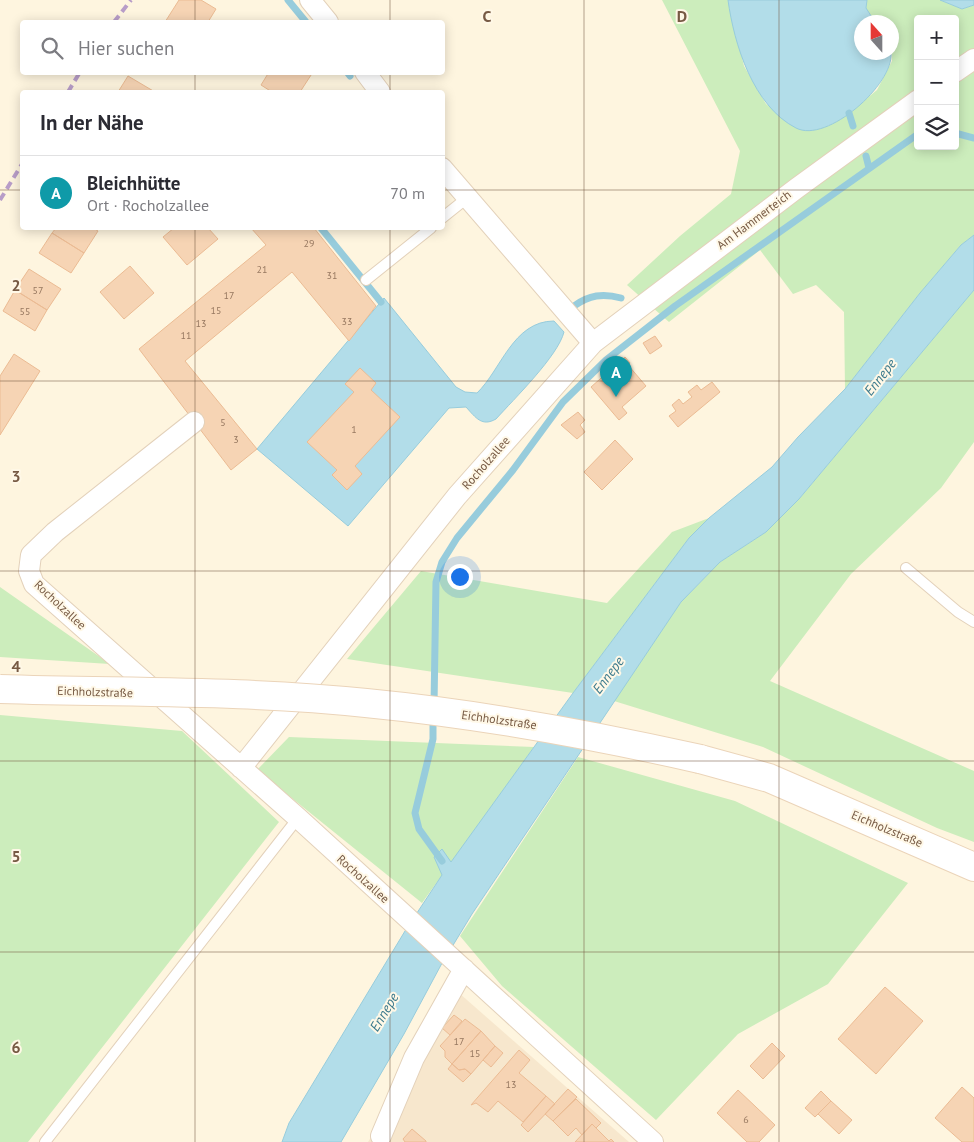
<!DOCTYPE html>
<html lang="de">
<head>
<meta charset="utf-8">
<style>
  :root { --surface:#fff; --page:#f7f7f7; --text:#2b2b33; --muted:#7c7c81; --line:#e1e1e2; --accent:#0b8043 }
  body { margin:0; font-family:"PT Sans",sans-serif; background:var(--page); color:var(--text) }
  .controls { position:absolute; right:15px; top:15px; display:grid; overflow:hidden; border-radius:5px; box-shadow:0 2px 12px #0003 }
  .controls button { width:45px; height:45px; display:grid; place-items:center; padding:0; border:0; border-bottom:1px solid var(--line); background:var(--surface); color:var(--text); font:25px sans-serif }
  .compass { position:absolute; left:854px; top:15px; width:45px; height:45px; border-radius:50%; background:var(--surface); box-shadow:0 2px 12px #0003; rotate:339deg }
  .you { position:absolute; left:459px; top:576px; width:18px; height:18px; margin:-12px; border:4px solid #fff; border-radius:50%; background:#1a73e8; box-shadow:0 0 0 8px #1a73e833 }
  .badge { display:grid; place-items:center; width:32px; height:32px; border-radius:50%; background:var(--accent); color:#fff; font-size:16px; font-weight:700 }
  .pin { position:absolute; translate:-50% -41px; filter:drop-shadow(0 1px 2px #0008) }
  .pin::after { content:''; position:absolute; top:26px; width:18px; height:15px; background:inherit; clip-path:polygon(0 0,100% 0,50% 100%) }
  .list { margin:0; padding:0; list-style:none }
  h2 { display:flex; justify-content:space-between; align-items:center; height:65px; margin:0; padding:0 20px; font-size:21px }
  h2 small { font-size:16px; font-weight:400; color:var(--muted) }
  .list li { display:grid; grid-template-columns:32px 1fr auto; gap:15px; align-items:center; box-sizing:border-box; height:75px; padding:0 20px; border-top:1px solid var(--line) }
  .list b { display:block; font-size:19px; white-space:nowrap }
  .list p { margin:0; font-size:16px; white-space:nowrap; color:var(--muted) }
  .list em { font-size:16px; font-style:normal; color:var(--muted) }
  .icon { flex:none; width:28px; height:28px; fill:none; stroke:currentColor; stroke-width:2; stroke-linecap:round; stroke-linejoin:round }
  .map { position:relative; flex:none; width:974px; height:1142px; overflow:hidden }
  .search { position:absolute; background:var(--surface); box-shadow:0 2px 12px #0003; left:20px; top:20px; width:425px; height:55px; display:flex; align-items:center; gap:12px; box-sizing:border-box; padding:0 18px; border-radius:5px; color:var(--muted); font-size:19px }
  .panel { position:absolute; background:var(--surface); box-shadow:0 2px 12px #0003; left:20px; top:90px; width:425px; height:140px; border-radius:5px }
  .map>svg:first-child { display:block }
  .residential { fill:#f7e7cd }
  .green { fill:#ccedbc; fill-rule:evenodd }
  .water { fill:#b2dde9; stroke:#97ccdc }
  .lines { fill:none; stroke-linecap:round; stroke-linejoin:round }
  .stream { stroke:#97ccdc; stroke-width:7 }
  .building { fill:#f6d4b4; stroke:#ebbb93 }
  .lane-casing { stroke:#e3d1ba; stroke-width:12 }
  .street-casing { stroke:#e3d1ba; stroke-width:22 }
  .secondary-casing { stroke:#ebd4b9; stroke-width:30 }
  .lane { stroke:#fff; stroke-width:10 }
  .street { stroke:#fff; stroke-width:20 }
  .secondary { stroke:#fff; stroke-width:28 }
  .rail { stroke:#b89dc8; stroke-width:4; stroke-dasharray:8 5; stroke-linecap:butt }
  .secondary-bridge-casing { stroke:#ebd4b9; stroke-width:30; stroke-linecap:butt }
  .secondary-bridge { stroke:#fff; stroke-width:28 }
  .grid { fill:none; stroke:#775a44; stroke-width:1; stroke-opacity:0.55 }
  .labels { text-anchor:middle; stroke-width:4; stroke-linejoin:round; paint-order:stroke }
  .number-label { font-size:10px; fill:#977860 }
  .street-label { font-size:12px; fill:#775a44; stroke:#fff8e7 }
  .water-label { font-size:14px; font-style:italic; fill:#3c7a8d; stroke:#fff8e7 }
  .grid-label { font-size:16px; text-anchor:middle; font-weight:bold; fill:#775a44; stroke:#fff8e7; stroke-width:4; stroke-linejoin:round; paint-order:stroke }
</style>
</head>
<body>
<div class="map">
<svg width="974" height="1142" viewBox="0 0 974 1142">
  <rect width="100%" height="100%" fill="#fef5df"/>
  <path class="residential" d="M459,993L629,1142H368Z"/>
  <path class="green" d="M662,0H728L744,66L766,104L797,128L828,126L849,113L877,90L892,61V22H875L866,8L867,0H940L962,9L974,5V235L961,245L920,293L845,389L844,312L816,285L793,294L760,250L669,322L627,285L680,236L731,194L740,151ZM918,19H955V146H918Z
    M974,290V442L941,488L851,574L770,681L974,771V842L937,828L763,747L614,701L681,602L720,562L766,532L799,499Z
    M709,518L689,538L573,693L347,659L421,571L607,603L672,532Z
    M0,587L110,664L0,657Z
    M0,715L182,731L279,822L28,1142H0Z
    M289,737L534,747L422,903L257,770Z
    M578,757L735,801L908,883L828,984L738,1034L656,1120L502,986L460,936Z"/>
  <path class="water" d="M728,0H867L866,8L875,22H862V52L891,53C894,84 827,144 796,128C753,106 734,44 728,0Z
    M940,0H974V5L962,9Z
    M974,235V290L799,499L766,532L720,562L681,602L472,914L441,965L404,1034L341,1142H282L289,1123L405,931L442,875L434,857L442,849L451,862L573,693L689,538L709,518L772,467L798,437L845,389L920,293L961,245Z
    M384,298L456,387L465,392L477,393C501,370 513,321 554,321L564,332C558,356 514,399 496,419C482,427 476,418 466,407L449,408L348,526L257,449Z"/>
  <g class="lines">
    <path class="stream" d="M288,0L306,22
      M347,72L350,76
      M849,113L853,126
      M955,133L974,138
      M866,156L869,168
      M321,228L381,302
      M574,306C589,295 603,293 621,298
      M434,705L436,582L442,562L457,538L513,470L563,402L606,360L675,306L918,134
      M433,716V739L415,813L419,829L442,861"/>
  </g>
  <path class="building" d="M179,0H201L216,9L208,22H165Z
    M269,72H313L300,92H272L261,85Z
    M128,76L155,92H118Z
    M56,228H93L98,231L84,253L52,233Z
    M174,228H208L218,239L187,265L163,237Z
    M251,228H314L376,306L349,341L292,272L185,361L257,449L231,470L139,349L266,245Z
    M52,233L84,253L71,273L39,253Z
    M130,266L154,293L124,319L100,292Z
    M29,269L61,289L47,310L15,290Z
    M15,290L47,310L35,331L3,311Z
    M655,336L662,346L650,354L643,343Z
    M14,354L40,371L0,435V376Z
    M625,357L630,363L628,365L646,386L622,407L627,413L619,420L591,387Z
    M360,368L376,383L371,390L400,417L355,466L362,474L347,490L332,475L337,470L307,442L354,392L345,384Z
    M712,382L720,392L678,427L669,416L676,411L672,405L679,399L683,404L692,397L688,392L697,385L701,390Z
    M578,412L585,420L580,425L585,432L577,439L561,425Z
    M615,440L633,459L602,490L584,472Z
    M885,987L923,1021L876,1074L838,1039Z
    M454,1015L462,1021L450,1035L442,1028Z
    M465,1019L481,1031L452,1064L445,1057V1051L440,1046Z
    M481,1031L495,1046L471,1074L465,1069L459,1070L452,1064Z
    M772,1043L785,1056L763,1079L750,1066Z
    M495,1046L503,1053L491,1067L483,1060Z
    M519,1050L530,1060L519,1073L546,1096L523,1122L498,1101L488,1112L476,1103L471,1105Z
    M452,1064L459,1070L465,1069L471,1074L463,1082L448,1069Z
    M962,1087L974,1098V1142H962L935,1118Z
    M568,1089L577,1097L553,1121L545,1114Z
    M738,1090L775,1125L759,1142H747L717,1113Z
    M821,1091L831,1101L815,1117L805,1108Z
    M546,1096L555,1104L528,1132L521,1125Z
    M576,1099L601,1123L596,1128L592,1124L582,1135L576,1128L568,1136L553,1121Z
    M831,1101L852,1120L839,1134L818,1114Z
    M592,1124L609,1141L611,1139L614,1142H575Z
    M412,1129L426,1141V1142H405L403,1139Z"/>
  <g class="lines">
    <defs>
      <path id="lane" d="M442,218L467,198
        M366,280L431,228
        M906,568L958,612L974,622
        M45,1142L298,818"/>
      <path id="street" d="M310,0L328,22
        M365,72L380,92
        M955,72L974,59
        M442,168L593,343
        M194,422L55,532L31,555L29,571L34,584L298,818L653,1142
        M241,768L457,496L593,343L797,188L918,100
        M381,1136L414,1058L464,969"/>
      <path id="secondary" d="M700,759L769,778L974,867"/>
    </defs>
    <use href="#lane" class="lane-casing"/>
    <use href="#street" class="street-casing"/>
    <use href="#secondary" class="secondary-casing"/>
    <use href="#lane" class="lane"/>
    <use href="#street" class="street"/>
    <use href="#secondary" class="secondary"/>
    <path class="rail" d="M114,22L131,0
      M68,92L80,72
      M0,200L22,164"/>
    <defs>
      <path id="secondary-bridge" d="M0,689C121,693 245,690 366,703C479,714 589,734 700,759"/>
    </defs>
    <use href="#secondary-bridge" class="secondary-bridge-casing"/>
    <use href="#secondary-bridge" class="secondary-bridge"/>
  </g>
  <path class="grid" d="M195,0V22M390,0V22M584,0V1142M779,0V1142M195,72V92M390,72V92M0,190H22M442,190H974M195,228V1142M390,228V1142M0,381H974M0,571H974M0,761H974M0,952H974"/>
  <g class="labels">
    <g class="number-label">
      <text x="309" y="247">29</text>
      <text x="262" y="273">21</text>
      <text x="332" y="279">31</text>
      <text x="38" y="294">57</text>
      <text x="229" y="299">17</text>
      <text x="216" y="314">15</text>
      <text x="25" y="315">55</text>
      <text x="347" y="325">33</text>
      <text x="201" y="327">13</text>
      <text x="186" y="339">11</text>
      <text x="223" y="426">5</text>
      <text x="354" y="433">1</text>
      <text x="236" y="443">3</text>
      <text x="459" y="1045">17</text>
      <text x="475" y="1057">15</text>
      <text x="511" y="1088">13</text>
      <text x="746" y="1123">6</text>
    </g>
    <g class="street-label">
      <text transform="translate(754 220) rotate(-37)" y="4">Am Hammerteich</text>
      <text transform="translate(486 463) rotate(-49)" y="4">Rocholzallee</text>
      <text transform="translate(60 605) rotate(43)" y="4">Rocholzallee</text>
      <text transform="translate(95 692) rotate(2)" y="4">Eichholzstraße</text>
      <text transform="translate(499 720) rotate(8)" y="4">Eichholzstraße</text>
      <text transform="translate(887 829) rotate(23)" y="4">Eichholzstraße</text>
      <text transform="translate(363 879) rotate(42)" y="4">Rocholzallee</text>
    </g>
    <g class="water-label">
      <text transform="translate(880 377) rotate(-52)" y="5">Ennepe</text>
      <text transform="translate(608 675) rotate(-53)" y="5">Ennepe</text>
      <text transform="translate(384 1012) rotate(-59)" y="5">Ennepe</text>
    </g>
  </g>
  <g class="grid-label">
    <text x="487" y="22">C</text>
    <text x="682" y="22">D</text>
    <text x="16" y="291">2</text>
    <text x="16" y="482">3</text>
    <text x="16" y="672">4</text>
    <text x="16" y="862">5</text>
    <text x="16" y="1053">6</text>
  </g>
</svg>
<div class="controls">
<button>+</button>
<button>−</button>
<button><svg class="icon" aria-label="layers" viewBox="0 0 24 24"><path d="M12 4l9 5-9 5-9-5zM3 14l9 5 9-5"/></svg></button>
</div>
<svg class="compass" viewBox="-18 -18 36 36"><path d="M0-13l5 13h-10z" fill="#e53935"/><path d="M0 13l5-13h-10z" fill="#7c7c81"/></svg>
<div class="you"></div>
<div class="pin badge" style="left:616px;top:397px;background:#0f9aa8">A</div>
<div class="search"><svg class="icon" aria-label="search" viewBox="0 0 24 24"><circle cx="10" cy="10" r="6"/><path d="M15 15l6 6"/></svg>Hier suchen</div>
<section class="panel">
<h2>In der Nähe<small></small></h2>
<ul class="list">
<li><span class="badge" style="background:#0f9aa8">A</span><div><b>Bleichhütte</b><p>Ort · Rocholzallee</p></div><em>70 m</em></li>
</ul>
</section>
</div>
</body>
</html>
